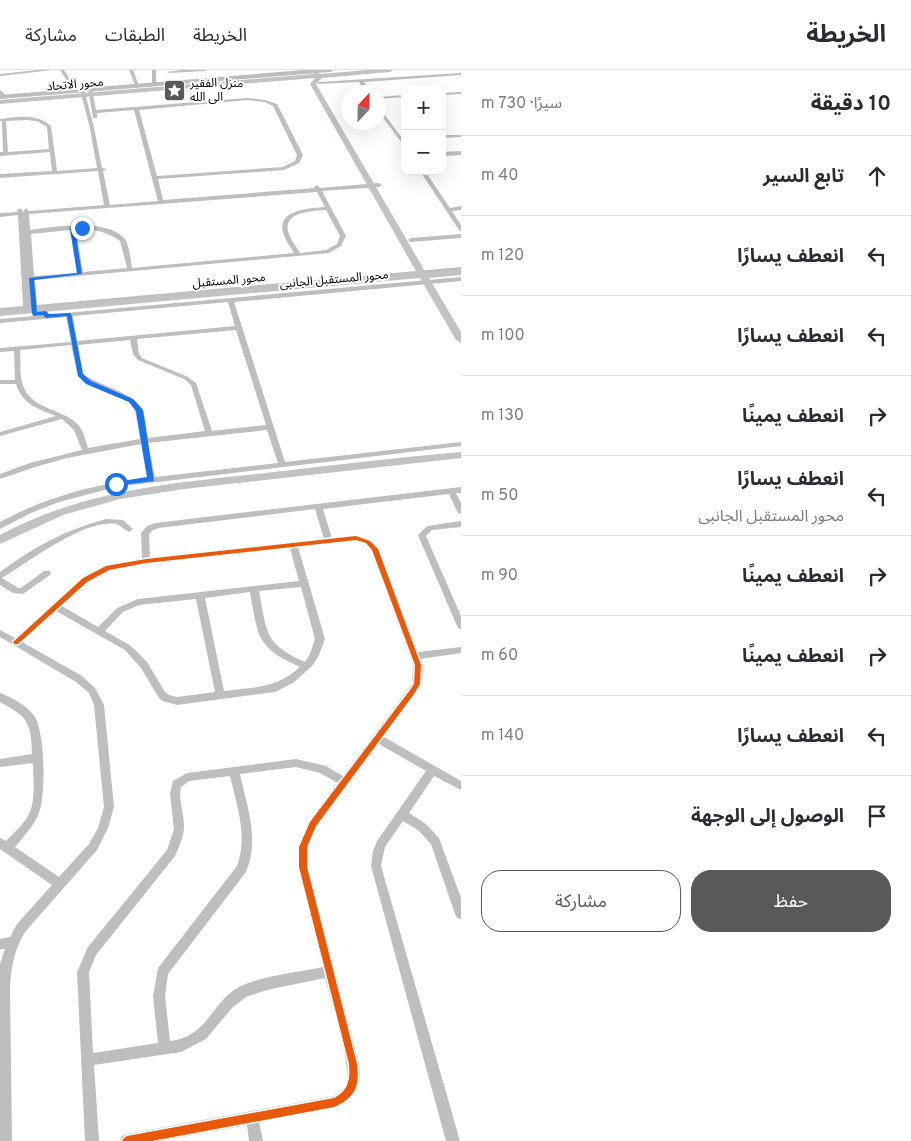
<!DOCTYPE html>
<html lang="ar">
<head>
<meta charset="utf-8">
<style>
  :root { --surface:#fff; --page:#f7f7f7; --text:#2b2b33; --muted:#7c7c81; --line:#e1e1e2; --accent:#595959 }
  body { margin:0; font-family:Overpass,"Noto Sans Arabic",sans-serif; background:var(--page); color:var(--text); direction:rtl }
  .controls { position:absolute; right:15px; top:15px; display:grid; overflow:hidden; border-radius:10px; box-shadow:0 5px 20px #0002 }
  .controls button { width:45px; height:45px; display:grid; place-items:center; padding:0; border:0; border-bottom:1px solid var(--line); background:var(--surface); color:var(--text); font:25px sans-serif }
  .compass { position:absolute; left:341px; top:15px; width:45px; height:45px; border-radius:50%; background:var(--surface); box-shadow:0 5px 20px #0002; rotate:22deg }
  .stop { position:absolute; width:15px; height:15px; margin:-11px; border:4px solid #1a73e8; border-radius:50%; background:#fff }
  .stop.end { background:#1a73e8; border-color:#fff; box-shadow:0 1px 5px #0008 }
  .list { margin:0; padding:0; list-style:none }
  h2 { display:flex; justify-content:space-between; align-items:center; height:65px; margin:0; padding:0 20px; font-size:21px }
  h2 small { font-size:16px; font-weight:400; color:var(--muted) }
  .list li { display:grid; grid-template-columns:32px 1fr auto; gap:15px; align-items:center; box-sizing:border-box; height:80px; padding:0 20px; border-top:1px solid var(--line) }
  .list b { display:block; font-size:19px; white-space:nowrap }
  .list p { margin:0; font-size:16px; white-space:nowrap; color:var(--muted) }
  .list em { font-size:16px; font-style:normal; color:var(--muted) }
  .actions { display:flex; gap:10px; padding:15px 20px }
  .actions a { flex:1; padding:11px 0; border:1px solid var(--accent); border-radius:20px; text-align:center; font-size:18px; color:var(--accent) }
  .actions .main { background:var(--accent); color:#fff }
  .icon { flex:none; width:28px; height:28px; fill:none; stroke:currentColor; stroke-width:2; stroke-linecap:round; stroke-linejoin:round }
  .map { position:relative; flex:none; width:461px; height:1071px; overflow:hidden; direction:ltr }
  header { display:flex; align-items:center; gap:30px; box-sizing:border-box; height:70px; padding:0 25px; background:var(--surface); border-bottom:1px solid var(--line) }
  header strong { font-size:24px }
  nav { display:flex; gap:28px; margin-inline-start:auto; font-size:18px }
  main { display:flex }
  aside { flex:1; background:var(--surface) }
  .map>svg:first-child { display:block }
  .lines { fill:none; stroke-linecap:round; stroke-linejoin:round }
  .street { fill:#bebebe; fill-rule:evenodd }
  .secondary { fill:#c2c2c2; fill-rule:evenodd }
  .primary { fill:#bdbdbd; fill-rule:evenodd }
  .cycleway-casing { stroke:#fff; stroke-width:3 }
  .cycleway { fill:#e8590c; fill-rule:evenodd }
  .route { fill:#1a73e8 }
  .labels { text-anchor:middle; stroke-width:4; stroke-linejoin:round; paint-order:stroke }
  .far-poi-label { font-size:12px; fill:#000; stroke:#fff; text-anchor:start }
  .far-street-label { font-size:12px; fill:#000; stroke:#fff }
</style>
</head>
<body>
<header>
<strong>الخريطة</strong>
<nav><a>الخريطة</a><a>الطبقات</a><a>مشاركة</a></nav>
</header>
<main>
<aside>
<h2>10 دقيقة<small>سيرًا · 730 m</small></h2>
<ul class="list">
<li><svg class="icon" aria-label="ahead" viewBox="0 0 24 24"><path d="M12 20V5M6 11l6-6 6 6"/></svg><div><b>تابع السير</b></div><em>40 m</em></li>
<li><svg class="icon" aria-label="left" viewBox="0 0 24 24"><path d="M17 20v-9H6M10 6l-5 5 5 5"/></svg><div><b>انعطف يسارًا</b></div><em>120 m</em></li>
<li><svg class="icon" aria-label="left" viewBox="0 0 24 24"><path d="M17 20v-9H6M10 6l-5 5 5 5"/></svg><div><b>انعطف يسارًا</b></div><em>100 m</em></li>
<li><svg class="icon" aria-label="right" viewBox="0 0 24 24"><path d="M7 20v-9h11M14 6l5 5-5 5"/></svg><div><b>انعطف يمينًا</b></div><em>130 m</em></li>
<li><svg class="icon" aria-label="left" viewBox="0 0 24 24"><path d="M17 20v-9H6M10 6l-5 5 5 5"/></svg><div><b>انعطف يسارًا</b><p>محور المستقبل الجانبى</p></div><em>50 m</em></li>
<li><svg class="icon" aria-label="right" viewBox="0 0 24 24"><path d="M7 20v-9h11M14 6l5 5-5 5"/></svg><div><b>انعطف يمينًا</b></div><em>90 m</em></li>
<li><svg class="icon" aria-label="right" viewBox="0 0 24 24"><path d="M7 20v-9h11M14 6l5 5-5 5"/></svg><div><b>انعطف يمينًا</b></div><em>60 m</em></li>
<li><svg class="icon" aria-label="left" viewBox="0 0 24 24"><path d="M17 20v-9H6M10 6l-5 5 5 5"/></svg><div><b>انعطف يسارًا</b></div><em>140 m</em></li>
<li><svg class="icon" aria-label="arrive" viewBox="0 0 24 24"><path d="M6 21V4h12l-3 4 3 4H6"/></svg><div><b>الوصول إلى الوجهة</b></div></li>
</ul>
<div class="actions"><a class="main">حفظ</a><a>مشاركة</a></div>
</aside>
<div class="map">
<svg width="461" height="1071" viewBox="0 0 461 1071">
  <rect width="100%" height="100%" fill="#fff"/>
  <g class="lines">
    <path class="street" d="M37,0H53L0,6V4Z
      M60,0H64L78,22H74Z
      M129,0H133L139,16L135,15Z
      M152,0H156V14L154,15L152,14Z
      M181,0H207L205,1L169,3L167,2Z
      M461,3V5L364,12L370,22H366L359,12L319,14L317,13L319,12Z
      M88,18L92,19L96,40L247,28L265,30L277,34L303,85L299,93L284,100L158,109L163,130L315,118L314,117L317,115L320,118L379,113L382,115L379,117L322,121L346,166L341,176L329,183L35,210L37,235L461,197V201L37,239L36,242H32L30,239V242L27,244L25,243L24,240L0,242V238L23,236L18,145L0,147V143L17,142L18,139H22L23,142L26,138L29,141L104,135L98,101L0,108V104L52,101L50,82L0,86V82H3L2,51H0V49C18,47 36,43 51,56L57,101L97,98L90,58L80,20L84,19L94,58L102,98L107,99L103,101L110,135L158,131L134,40L97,43V48H93ZM247,30L264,32L273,36L297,85L295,91L283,97L157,106L139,40ZM26,50L37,51L47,57L49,79L8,82L6,51ZM317,122L325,137C310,138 277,140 283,162C285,170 290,176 294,183L132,198C131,191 129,173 124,168C104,148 56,157 30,160L29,144ZM326,140L340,166L337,174L326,180L300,183C296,176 290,169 288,161C284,141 314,141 326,140ZM76,159C93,159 106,161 120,171L127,198L83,202ZM70,160L77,203L34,206L31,164Z
      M0,20L6,25V27H2L0,24Z
      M461,22V24L442,25V23Z
      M405,25V27L378,29V27Z
      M378,36L405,72V77L378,41Z
      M442,65H461V67L442,68Z
      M461,81V85L442,86V82Z
      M420,101H425L450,138L461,136V140L452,141L461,155V161L459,160Z
      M461,164V168L411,172L408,170L411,168Z
      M461,207V211L234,232L285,392L461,372V376L116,417L59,432L31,443L0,459V452C46,427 95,414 147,408L141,374L67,388L35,397L0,409V404L30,393L82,380L74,360L62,349L0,366V362L56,346C38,339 22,334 16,314H0V310H15L14,281L0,282V278L71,272L66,247L0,253V249ZM228,232L235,256L77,271L73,246ZM236,260L266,355L212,361L196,313L188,307L142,288L139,284L137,269ZM130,270L133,284L138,290L184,309L191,315L205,361L148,368C146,359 146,349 143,341C137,323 99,316 83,304L78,275ZM71,275L78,306C81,309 84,312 87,314C103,322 126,324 135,340L140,369L88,378C86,371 84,363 80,357C65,338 34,341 24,318C19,307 21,293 20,280ZM267,360L278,393L155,407L148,373Z
      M461,417V423H456L461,433V444L458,443L449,424L323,439L332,468C351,466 363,463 378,477L418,582L461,577V583L420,589L423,595L422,614L384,667L461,711V720L434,706L409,743L426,754L439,768L461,828V849L457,848L455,844L431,774L418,760L403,751L385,777L381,796L460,1071H446L371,796L373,781L377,771L426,701L379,674L317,757L308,777V797L359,994C362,1017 355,1030 334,1038L259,1052L263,1071H249L247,1055L161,1071H120L122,1066L127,1064L334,1026C339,1023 345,1019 347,1012C351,995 330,928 325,908L267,920L246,927L232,938L206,969L181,982L94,995L99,1071H85L77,902L88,877L167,780L174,759L170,724L173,711L187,703L296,689L326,696L343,706L412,614L413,595L371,480L365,474L356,471L298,477L325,569L319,585L313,595L293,613L275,622L177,635L163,631L159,628L141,598L125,580L56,541L22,572L82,606L95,618L104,635L114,737L108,758L97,780L25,862C14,881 12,894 10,915L12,1071H0V894L5,879H0V869L10,867L17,854L52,815L0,779V768L6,771C14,763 24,754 29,744C36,729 33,708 33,693L0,697V689L32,684C31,652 28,647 0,632V623C12,627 28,636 35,647C45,664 46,724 39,743C34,756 24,766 15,777L59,807L89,774L98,758L104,737L94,635L89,623L76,612L0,567V560L15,568L82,508L105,496L142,489L141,463L147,456L155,453ZM315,439L324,469L150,488L149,464L153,460L159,458ZM290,478L299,511L138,529L117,538L98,557L62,536L88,512L110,501L146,494ZM301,517L315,569L310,584L305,592C264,574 267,562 259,521ZM250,522C258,566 256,578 300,597C276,619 254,617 224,621L205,528ZM196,529L215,622L177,627L169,625L165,622L147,592L131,576L105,561L123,542L139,535ZM296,697L320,703L338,713L309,751L298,777V797L323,897C299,902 260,906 239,917C211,932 209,966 170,971L165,926L168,904L246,802C260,770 247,737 240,704ZM230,706C237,736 248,766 237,796L158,898L153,926L158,973L93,983L89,902L96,885L175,786C179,777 184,767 184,756C184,742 178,730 181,717L189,711Z
      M106,449L123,450L133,459L129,462C124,460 121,455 116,454C84,449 29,492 2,508L18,518H21L44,501H50L51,503L50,505L23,524L13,523L0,515V502C32,478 67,459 106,449Z
      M461,451V457L432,460L426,466L461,546V559L458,558L457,556L418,465L427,456Z"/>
    <path class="secondary" d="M367,0H393L390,2L322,8L316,14L426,203L461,199V205L429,208L461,262V273L456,270L420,208L0,246V240L417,203L310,14L315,8L0,34V30L314,4L317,2L320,4Z
      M461,382V388L184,419L120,429L63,445L0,474V465C82,421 166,414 257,404C325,396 393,388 461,382Z"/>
    <path class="primary" d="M304,0H334L330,2L0,29V25Z"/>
    <defs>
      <path id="cycleway" d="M356,466L370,471L378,479L421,595L420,614L414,624L316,756L307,777V797L357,994C360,1016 355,1028 334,1037L152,1071H122L124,1068L127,1066L334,1028C349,1020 350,1010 349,994L299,797V777L310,752L410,620L414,614L415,595L372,480L366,473L356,470L146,493L109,500L87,512L18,574H14L13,572L83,508L106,496L146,489Z"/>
    </defs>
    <use href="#cycleway" class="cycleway-casing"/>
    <use href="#cycleway" class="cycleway"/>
  </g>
  <path class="route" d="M82,156L83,159L75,160L82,204L34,210L37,242L46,241L49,244L71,243L83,304L91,311L133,329L143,340L154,411L114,416V412H116L147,407L136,341L129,332L86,314L78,306L67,246L46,248L43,245L34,246L32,244L29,208L77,203L70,158Z"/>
  <defs>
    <symbol id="sight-square" viewBox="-11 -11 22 22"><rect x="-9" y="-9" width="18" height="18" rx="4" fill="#595959" stroke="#fff"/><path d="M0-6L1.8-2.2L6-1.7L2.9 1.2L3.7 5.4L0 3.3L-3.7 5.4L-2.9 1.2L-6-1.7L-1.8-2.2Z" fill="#fff"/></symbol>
  </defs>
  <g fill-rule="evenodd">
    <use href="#sight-square" x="162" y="8" width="25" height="25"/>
  </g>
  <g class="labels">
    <g class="far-poi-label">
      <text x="190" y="17">منزل الفقير<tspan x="190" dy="14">الى الله</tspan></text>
    </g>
    <g class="far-street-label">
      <text transform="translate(75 14) rotate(-5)" y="4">محور الاتحاد</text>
      <text transform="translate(334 209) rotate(-5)" y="4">محور المستقبل الجانبى</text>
      <text transform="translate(229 210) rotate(-5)" y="4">محور المستقبل</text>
    </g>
  </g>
</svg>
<div class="controls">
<button>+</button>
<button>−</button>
</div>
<svg class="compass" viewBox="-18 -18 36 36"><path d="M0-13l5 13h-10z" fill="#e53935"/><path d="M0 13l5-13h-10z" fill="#7c7c81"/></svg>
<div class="stop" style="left:116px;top:414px"></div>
<div class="stop end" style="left:82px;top:158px"></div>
</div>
</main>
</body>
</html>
